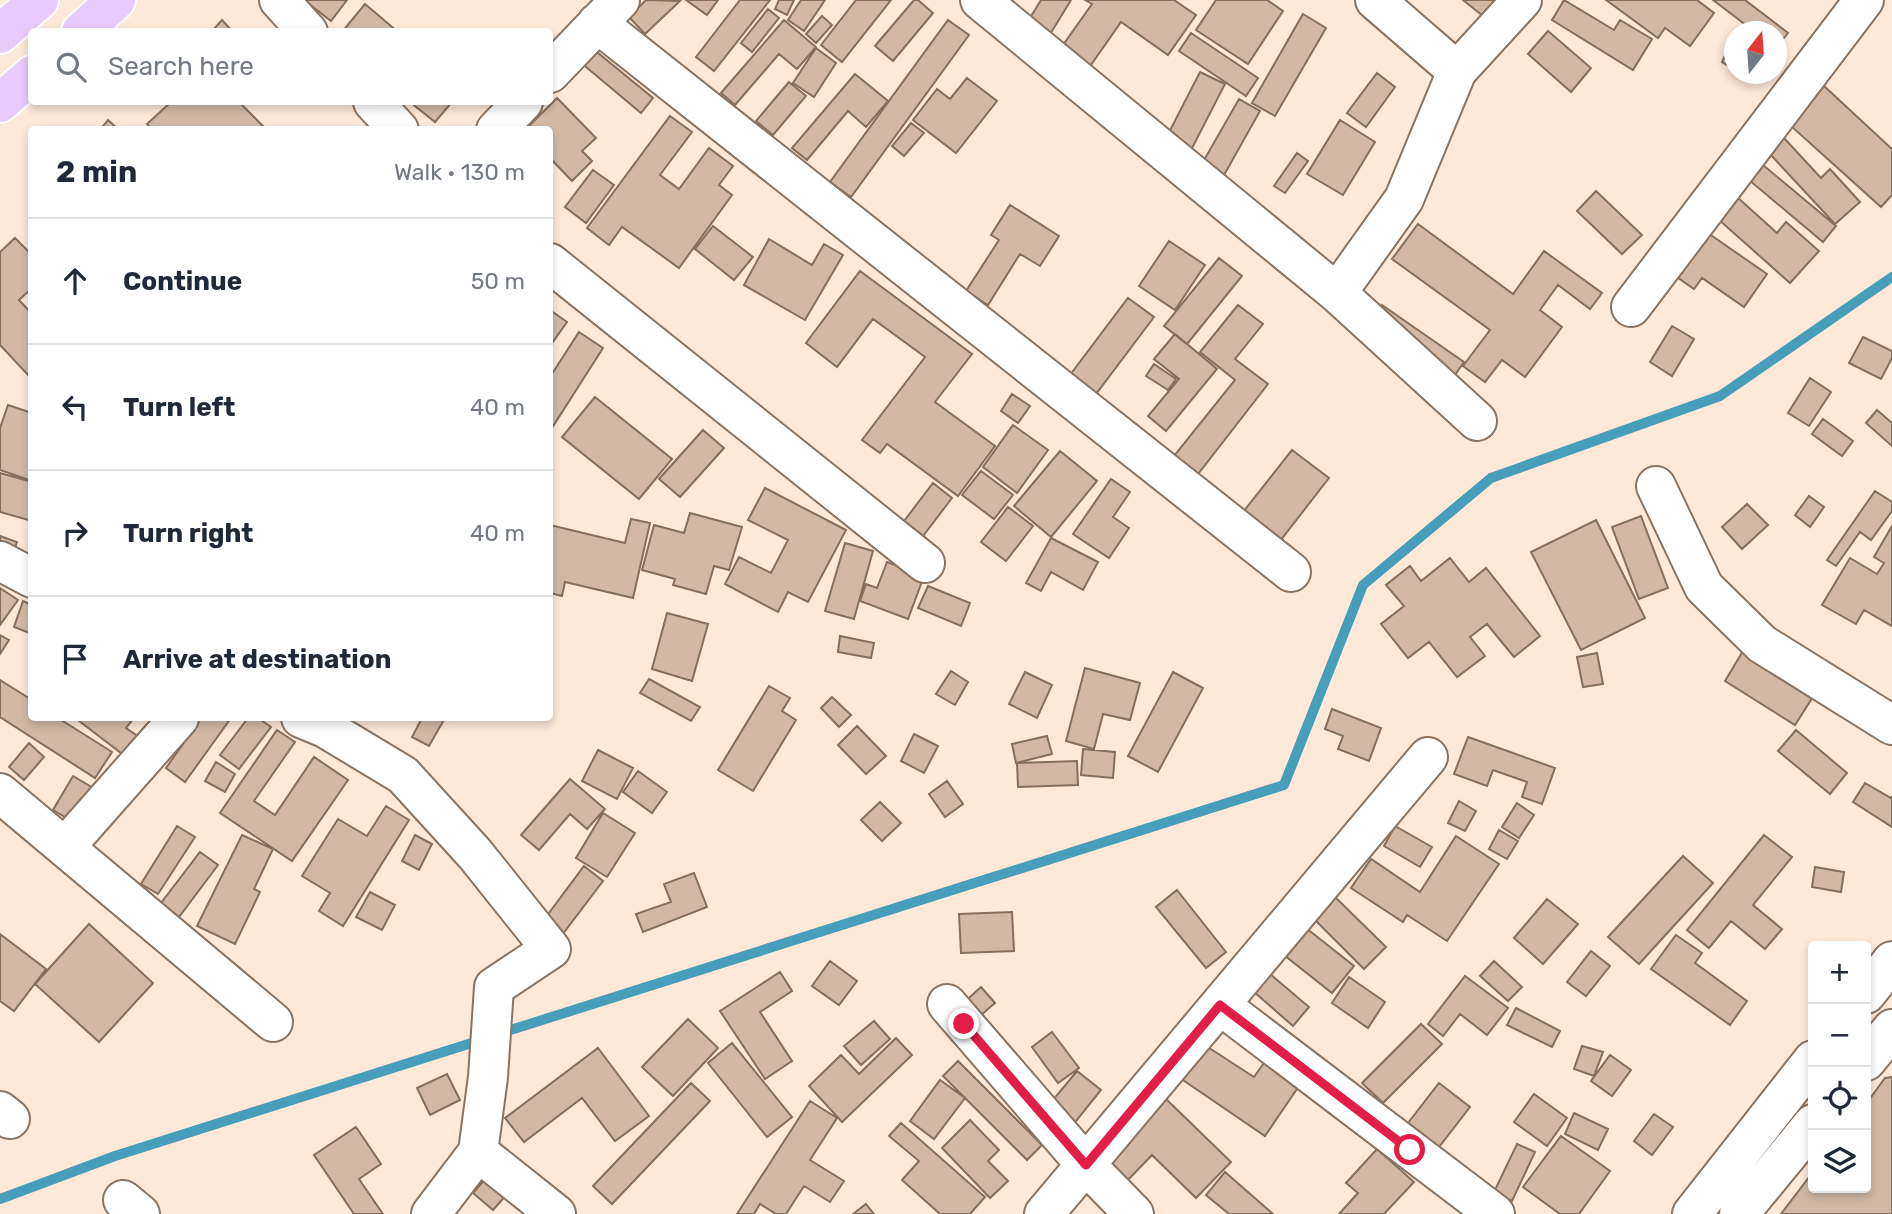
<!DOCTYPE html>
<html lang="en">
<head>
<meta charset="utf-8">
<style>
  :root { --surface:#fff; --page:#f2f2f3; --text:#1f2937; --muted:#747a83; --line:#e0e1e3 }
  body { margin:0; font-family:Rubik,sans-serif; background:var(--page); color:var(--text) }
  .controls { position:absolute; right:21px; bottom:21px; display:grid; overflow:hidden; border-radius:7px; box-shadow:0 4px 10px #0003 }
  .controls button { width:63px; height:63px; display:grid; place-items:center; padding:0; border:0; border-bottom:2px solid var(--line); background:var(--surface); color:var(--text); font:35px sans-serif }
  .compass { position:absolute; left:1724px; top:21px; width:63px; height:63px; border-radius:50%; background:var(--surface); box-shadow:0 4px 10px #0003; rotate:17deg }
  .stop { position:absolute; width:21px; height:21px; margin:-16px; border:5px solid #e11d48; border-radius:50%; background:#fff }
  .stop.end { background:#e11d48; border-color:#fff; box-shadow:0 2px 7px #0008 }
  .list { margin:0; padding:0; list-style:none }
  h2 { display:flex; justify-content:space-between; align-items:center; height:91px; margin:0; padding:0 28px; font-size:30px }
  h2 small { font-size:23px; font-weight:400; color:var(--muted) }
  .list li { display:grid; grid-template-columns:46px 1fr auto; gap:21px; align-items:center; box-sizing:border-box; height:126px; padding:0 28px; border-top:2px solid var(--line) }
  .list b { display:block; font-size:26px; white-space:nowrap }
  .list em { font-size:23px; font-style:normal; color:var(--muted) }
  .icon { flex:none; width:38px; height:38px; fill:none; stroke:currentColor; stroke-width:2; stroke-linecap:round; stroke-linejoin:round }
  .map { position:relative; flex:none; width:1892px; height:1214px; overflow:hidden }
  .search { position:absolute; background:var(--surface); box-shadow:0 4px 10px #0003; left:28px; top:28px; width:525px; height:77px; display:flex; align-items:center; gap:18px; box-sizing:border-box; padding:0 24px; border-radius:7px; color:var(--muted); font-size:26px }
  .panel { position:absolute; background:var(--surface); box-shadow:0 4px 10px #0003; left:28px; top:126px; width:525px; height:595px; border-radius:7px }
  .map>svg:first-child { display:block }
  .lines { fill:none; stroke-linecap:round; stroke-linejoin:round }
  .stream { stroke:#469eba; stroke-width:10 }
  .building { fill:#d3b9a5; stroke:#856e5c; stroke-width:2 }
  .minor-casing { stroke:#8a7361; stroke-width:42 }
  .major-casing { stroke:#fff; stroke-width:42 }
  .minor { stroke:#fff; stroke-width:38 }
  .major { stroke:#e9cafb; stroke-width:38 }
  .route { stroke:#e11d48; stroke-width:9 }
</style>
</head>
<body>
<div class="map">
<svg width="1892" height="1214" viewBox="0 0 1892 1214">
  <rect width="100%" height="100%" fill="#fee8d8"/>
  <g class="lines">
    <path class="stream" d="M498,1034L1284,785L1363,585L1491,478L1720,396L1892,277
      M0,1199L115,1156L481,1040"/>
  </g>
  <path class="building" d="M304,0H347L331,21Z
    M646,0L680,1L645,34L629,17Z
    M686,0H718L707,15Z
    M740,0H770L714,71L696,57Z
    M779,0H794L787,15L775,9Z
    M801,0H825L804,31L788,20Z
    M856,0H891L842,62L821,45Z
    M914,0H918L933,13L893,61L875,46Z
    M1041,0H1071L1049,36L1027,23Z
    M1085,0H1174L1196,15L1168,55L1121,22L1086,72L1058,52L1092,4Z
    M1216,0H1267L1283,11L1248,64L1196,30Z
    M1463,0H1496L1483,16Z
    M1564,0L1614,30L1620,20L1652,39L1633,70L1552,20Z
    M1606,0H1697L1714,13L1690,46L1665,28L1658,38Z
    M1713,0H1745L1788,33L1776,48V32H1755Z
    M365,4L398,32H342Z
    M768,9L779,18L752,52L741,43Z
    M1303,14L1326,28L1275,116L1252,103Z
    M822,16L832,25L816,43L806,34Z
    M222,20L233,32H211Z
    M784,20L816,47L797,69L779,54L735,105L721,93Z
    M948,20L969,35L851,197L830,182Z
    M1548,31L1591,68L1571,92L1528,54Z
    M1191,33L1258,78L1246,96L1179,51Z
    M1731,43L1734,45V69L1722,62Z
    M592,48L653,98L641,113L580,62Z
    M816,48L836,63L814,97L793,83Z
    M1200,72L1225,84L1188,156L1163,144Z
    M1377,73L1395,87L1366,127L1347,113Z
    M855,74L888,101L866,127L848,111L807,160L792,148Z
    M967,78L997,101L956,153L913,120L937,89L950,99Z
    M789,82L806,96L773,135L756,121Z
    M1824,86L1892,149V195L1881,207L1791,126Z
    M557,98L596,138L582,151L592,161L572,181L550,158V130H525Z
    M1239,99L1260,111L1214,193L1192,181Z
    M171,102H239L267,130H152L147,124Z
    M410,102H452L435,122Z
    M670,116L692,132L660,175L679,189L709,148L733,166L719,185L732,195L679,268L622,227L609,245L587,228Z
    M108,120L119,130H100Z
    M1340,120L1375,142L1343,195L1307,174Z
    M911,123L924,133L904,156L892,146Z
    M1784,138L1821,178L1830,169L1860,202L1835,224L1769,153Z
    M1297,153L1308,161L1285,193L1274,186Z
    M1763,165L1836,226L1823,242L1749,180Z
    M593,170L614,185L586,223L565,207Z
    M1596,191L1642,235L1622,254L1577,211Z
    M1737,197L1777,233L1786,222L1819,251L1790,283L1718,219Z
    M1010,205L1059,236L1040,266L1020,254L988,305L966,291L999,240L991,235Z
    M1418,224L1513,294L1544,251L1602,293L1590,309L1558,285L1540,310L1562,327L1525,377L1502,360L1485,382L1463,366L1490,330L1392,259Z
    M713,226L753,257L734,280L695,249Z
    M1705,231L1767,274L1744,307L1702,278L1694,289L1674,275Z
    M15,238L32,255V288L19,300L32,314V372L28,375L0,345V252Z
    M769,239L812,265L824,244L843,255L805,320L744,285Z
    M1169,241L1205,265L1175,310L1139,286Z
    M1219,258L1242,276L1187,344L1164,326Z
    M860,271L972,354L935,402L995,446L958,496L887,444L880,453L862,440L925,357L873,319L837,367L806,343Z
    M1128,298L1154,317L1096,394L1070,375Z
    M1238,305L1263,324L1235,359L1268,384L1198,474L1174,456L1235,380L1200,352Z
    M1382,305L1464,362L1450,382L1368,326Z
    M550,310L567,322L550,346Z
    M1672,326L1694,339L1672,376L1650,362Z
    M579,332L603,348L550,431V377Z
    M1175,334L1217,369L1166,431L1148,416L1179,379L1154,359Z
    M1863,337L1892,351V358L1881,379L1849,363Z
    M1154,364L1176,379L1168,390L1146,376Z
    M1810,378L1831,392L1809,426L1788,413Z
    M1012,394L1030,406L1018,423L1001,411Z
    M595,397L672,459L639,499L562,437Z
    M8,405L32,413V481L0,470V428Z
    M1877,410L1892,423V446L1866,423Z
    M1823,419L1853,441L1842,456L1812,434Z
    M1013,425L1048,450L1017,493L983,467Z
    M703,430L724,448L680,497L659,479Z
    M1292,450L1329,478L1273,550L1236,521Z
    M1060,451L1097,481L1051,537L1014,506Z
    M981,471L1013,495L994,519L962,495Z
    M0,473L32,482V521L0,512Z
    M1111,479L1130,492L1113,517L1129,528L1109,558L1073,534Z
    M933,483L952,498L920,540L901,525Z
    M765,488L846,530L808,602L788,592L778,612L725,584L739,557L771,573L788,540L748,520Z
    M1875,491L1892,502V511L1871,540L1860,532L1836,566L1827,560Z
    M1809,496L1824,507L1810,527L1795,515Z
    M1747,504L1768,525L1742,549L1722,527Z
    M1008,507L1033,526L1006,561L981,542Z
    M690,513L742,527L729,570L714,566L706,594L673,585L675,579L642,570L654,525L684,533Z
    M1641,516L1668,588L1639,599L1612,527Z
    M631,519L650,523L633,598L565,582L562,596L550,593V525L625,543Z
    M1596,520L1645,618L1581,650L1531,552Z
    M1892,526V626L1864,610L1856,624L1822,605L1850,558L1877,574L1884,563L1874,557Z
    M0,536L17,542L10,561L0,557Z
    M1051,538L1098,562L1083,590L1051,572L1041,591L1026,583Z
    M845,543L873,551L854,619L825,611Z
    M1450,558L1469,582L1486,568L1540,636L1514,657L1487,624L1470,637L1485,656L1457,677L1429,642L1408,658L1381,624L1404,606L1386,585L1410,566L1421,581Z
    M887,562L924,576L908,619L860,601L866,584L877,588Z
    M928,586L970,603L961,626L918,608Z
    M0,588L18,600L0,625Z
    M23,601L32,605V634L14,627Z
    M667,613L708,624L692,681L652,669Z
    M0,635L9,640L0,654Z
    M840,636L874,643L871,658L838,652Z
    M1743,651L1814,695L1795,725L1725,681Z
    M1597,653L1603,684L1583,687L1577,657Z
    M1085,668L1140,683L1130,720L1103,714L1094,749L1066,741Z
    M951,671L968,682L955,705L936,694Z
    M1025,672L1052,685L1037,718L1009,704Z
    M1173,672L1203,688L1158,772L1128,756Z
    M649,679L700,707L691,721L640,693Z
    M0,680L32,700V718H58L112,752L95,778L0,717Z
    M769,686L790,698L782,711L796,720L753,791L718,770Z
    M832,697L851,715L839,727L821,708Z
    M1332,709L1381,728L1369,761L1338,749L1343,736L1325,729Z
    M82,718H134L126,728L139,737L125,756L79,721Z
    M197,718H231L185,782L166,768L183,744L179,742Z
    M248,718H258L271,727L239,769L220,755Z
    M422,718H445L429,746L412,737Z
    M857,726L886,756L866,774L838,745Z
    M277,730L295,742L254,801L275,815L314,757L348,780L292,861L220,813Z
    M1796,730L1847,773L1830,794L1778,751Z
    M914,734L938,746L924,773L901,761Z
    M1047,736L1052,754L1016,763L1012,744Z
    M1468,737L1555,768L1542,804L1522,797L1527,782L1493,770L1487,786L1454,774Z
    M29,743L44,757L24,780L9,767Z
    M1083,749L1115,752L1113,778L1081,775Z
    M598,750L633,768L617,799L582,781Z
    M1077,761L1078,785L1018,787L1017,763Z
    M216,762L235,774L225,792L205,781Z
    M638,771L667,792L652,813L623,792Z
    M73,776L95,789L75,823L53,810Z
    M570,779L605,809L587,829L570,814L539,850L521,835Z
    M947,781L963,804L945,817L929,794Z
    M1865,783L1891,798L1892,796V827L1853,802Z
    M1459,801L1476,811L1465,831L1448,823Z
    M880,802L901,823L882,841L861,820Z
    M1517,803L1534,815L1519,838L1502,827Z
    M386,806L409,820L343,926L319,911L330,893L302,876L338,819L367,836Z
    M603,813L635,833L607,877L576,858Z
    M177,826L195,837L158,894L141,884Z
    M1395,826L1432,847L1420,867L1384,846Z
    M1499,830L1518,841L1507,859L1489,849Z
    M242,835L273,849L254,889L260,892L235,944L197,926Z
    M415,835L432,844L419,870L402,861Z
    M1764,835L1792,857L1753,905L1782,929L1765,949L1731,921L1709,948L1687,930Z
    M1456,836L1499,864L1447,941L1407,915L1403,922L1351,888L1371,859L1420,892Z
    M200,852L218,865L179,917L161,903Z
    M1683,856L1713,883L1639,964L1608,937Z
    M584,866L603,881L562,935L543,921Z
    M1815,867L1844,872L1841,892L1812,887Z
    M694,873L707,907L643,932L636,914L671,902L664,884Z
    M1177,890L1226,952L1206,968L1156,907Z
    M370,892L395,905L382,930L356,917Z
    M1334,896L1386,947L1364,969L1313,918Z
    M1547,899L1578,924L1543,964L1514,938Z
    M1012,912L1014,951L961,953L959,914Z
    M89,924L153,983L99,1042L35,984Z
    M1306,928L1354,966L1332,993L1284,955Z
    M0,934L46,969L14,1011L0,1001Z
    M1676,935L1702,953L1695,963L1747,1001L1730,1025L1651,969Z
    M1591,951L1610,966L1586,996L1567,982Z
    M830,961L857,981L839,1005L812,986Z
    M1494,961L1522,987L1508,1001L1480,976Z
    M780,972L792,991L760,1012L792,1061L765,1079L720,1011Z
    M1270,974L1309,1007L1293,1026L1254,992Z
    M1465,976L1508,1008L1487,1035L1460,1014L1443,1036L1428,1024Z
    M1349,977L1385,1002L1368,1028L1332,1003Z
    M981,987L995,1003L972,1023L958,1008Z
    M1516,1008L1560,1031L1552,1047L1507,1025Z
    M688,1019L718,1048L673,1096L642,1067Z
    M874,1021L890,1039L861,1065L844,1046Z
    M1421,1024L1442,1044L1383,1103L1362,1083Z
    M1052,1032L1079,1068L1058,1083L1032,1047Z
    M896,1038L912,1055L842,1122L809,1086L841,1055L859,1074Z
    M732,1043L792,1117L767,1137L708,1063Z
    M1203,1044L1254,1077L1266,1060L1301,1083L1265,1136L1180,1078Z
    M1582,1046L1603,1052L1594,1076L1574,1069Z
    M598,1048L649,1116L615,1141L582,1098L524,1142L505,1118Z
    M1610,1055L1631,1070L1612,1096L1591,1081Z
    M958,1061L1042,1145L1027,1160L943,1076Z
    M1077,1071L1101,1090L1072,1126L1048,1106Z
    M447,1074L460,1100L430,1115L417,1088Z
    M1892,1077V1214H1781L1813,1172V1188H1866V1104L1885,1078Z
    M940,1080L965,1098L934,1139L910,1121Z
    M691,1083L710,1101L612,1204L593,1186Z
    M1439,1083L1470,1107L1439,1147L1408,1123Z
    M1534,1094L1567,1118L1547,1146L1514,1122Z
    M1165,1098L1231,1162L1196,1198L1152,1155L1123,1185L1101,1163Z
    M810,1101L837,1118L810,1160L844,1181L830,1202L804,1186L786,1214H776L760,1204L754,1214H737Z
    M1574,1113L1608,1129L1598,1150L1565,1134Z
    M1654,1114L1673,1127L1652,1155L1634,1141Z
    M970,1120L999,1150L988,1161L1008,1181L990,1198L942,1148Z
    M901,1123L985,1197L970,1214H940L902,1180L919,1161L889,1136Z
    M356,1127L381,1164L359,1179L383,1214H354L314,1155Z
    M1561,1136L1610,1171L1579,1214H1560L1523,1187Z
    M1517,1144L1535,1152L1512,1201L1494,1192Z
    M1377,1149L1414,1182L1384,1214H1339L1358,1193L1346,1183Z
    M1225,1172L1273,1214H1229L1206,1195Z
    M488,1176L508,1193L493,1210L473,1193Z
    M866,1204L874,1214H853Z"/>
  <g class="lines">
    <defs>
      <path id="minor" d="M279,0L308,32
        M980,0L1337,293L1477,421
        M1375,0L1457,71
        M597,23L1291,572
        M550,73L620,0
        M373,102L399,130
        M496,130L523,102
        M550,263L925,563
        M1337,293L1404,199L1457,71L1522,0
        M1631,307L1864,0
        M1656,486L1704,587L1762,644L1892,725
        M0,561L32,578
        M301,718L325,728L403,775L475,854L551,949L494,987L488,1077L478,1152
        M0,793L273,1022
        M65,847L179,718
        M1866,994L1892,961
        M947,1004L1086,1165L1134,1214
        M1220,1005L1495,1214
        M1866,1061L1892,1029
        M0,1111L10,1119
        M123,1200L140,1214
        M431,1214L478,1152L556,1214
        M1044,1214L1428,757
        M1692,1214L1813,1060
        M1739,1214L1813,1124"/>
      <path id="major" d="M81,32L116,0
        M0,34L39,0
        M0,103L32,75"/>
    </defs>
    <use href="#minor" class="minor-casing"/>
    <use href="#major" class="major-casing"/>
    <use href="#minor" class="minor"/>
    <use href="#major" class="major"/>
  </g>
  <g class="lines">
    <path class="route" d="M964,1024L1086,1165L1220,1005L1410,1150"/>
  </g>
</svg>
<div class="controls">
<button>+</button>
<button>−</button>
<button><svg class="icon" aria-label="locate" viewBox="0 0 24 24"><circle cx="12" cy="12" r="6"/><path d="M12 2v4M12 18v4M2 12h4M18 12h4"/></svg></button>
<button><svg class="icon" aria-label="layers" viewBox="0 0 24 24"><path d="M12 4l9 5-9 5-9-5zM3 14l9 5 9-5"/></svg></button>
</div>
<svg class="compass" viewBox="-18 -18 36 36"><path d="M0-13l5 13h-10z" fill="#e53935"/><path d="M0 13l5-13h-10z" fill="#747a83"/></svg>
<div class="stop" style="left:1410px;top:1150px"></div>
<div class="stop end" style="left:964px;top:1024px"></div>
<div class="search"><svg class="icon" aria-label="search" viewBox="0 0 24 24"><circle cx="10" cy="10" r="6"/><path d="M15 15l6 6"/></svg>Search here</div>
<section class="panel">
<h2>2 min<small>Walk · 130 m</small></h2>
<ul class="list">
<li><svg class="icon" aria-label="ahead" viewBox="0 0 24 24"><path d="M12 20V5M6 11l6-6 6 6"/></svg><div><b>Continue</b></div><em>50 m</em></li>
<li><svg class="icon" aria-label="left" viewBox="0 0 24 24"><path d="M17 20v-9H6M10 6l-5 5 5 5"/></svg><div><b>Turn left</b></div><em>40 m</em></li>
<li><svg class="icon" aria-label="right" viewBox="0 0 24 24"><path d="M7 20v-9h11M14 6l5 5-5 5"/></svg><div><b>Turn right</b></div><em>40 m</em></li>
<li><svg class="icon" aria-label="arrive" viewBox="0 0 24 24"><path d="M6 21V4h12l-3 4 3 4H6"/></svg><div><b>Arrive at destination</b></div></li>
</ul>
</section>
</div>
</body>
</html>
